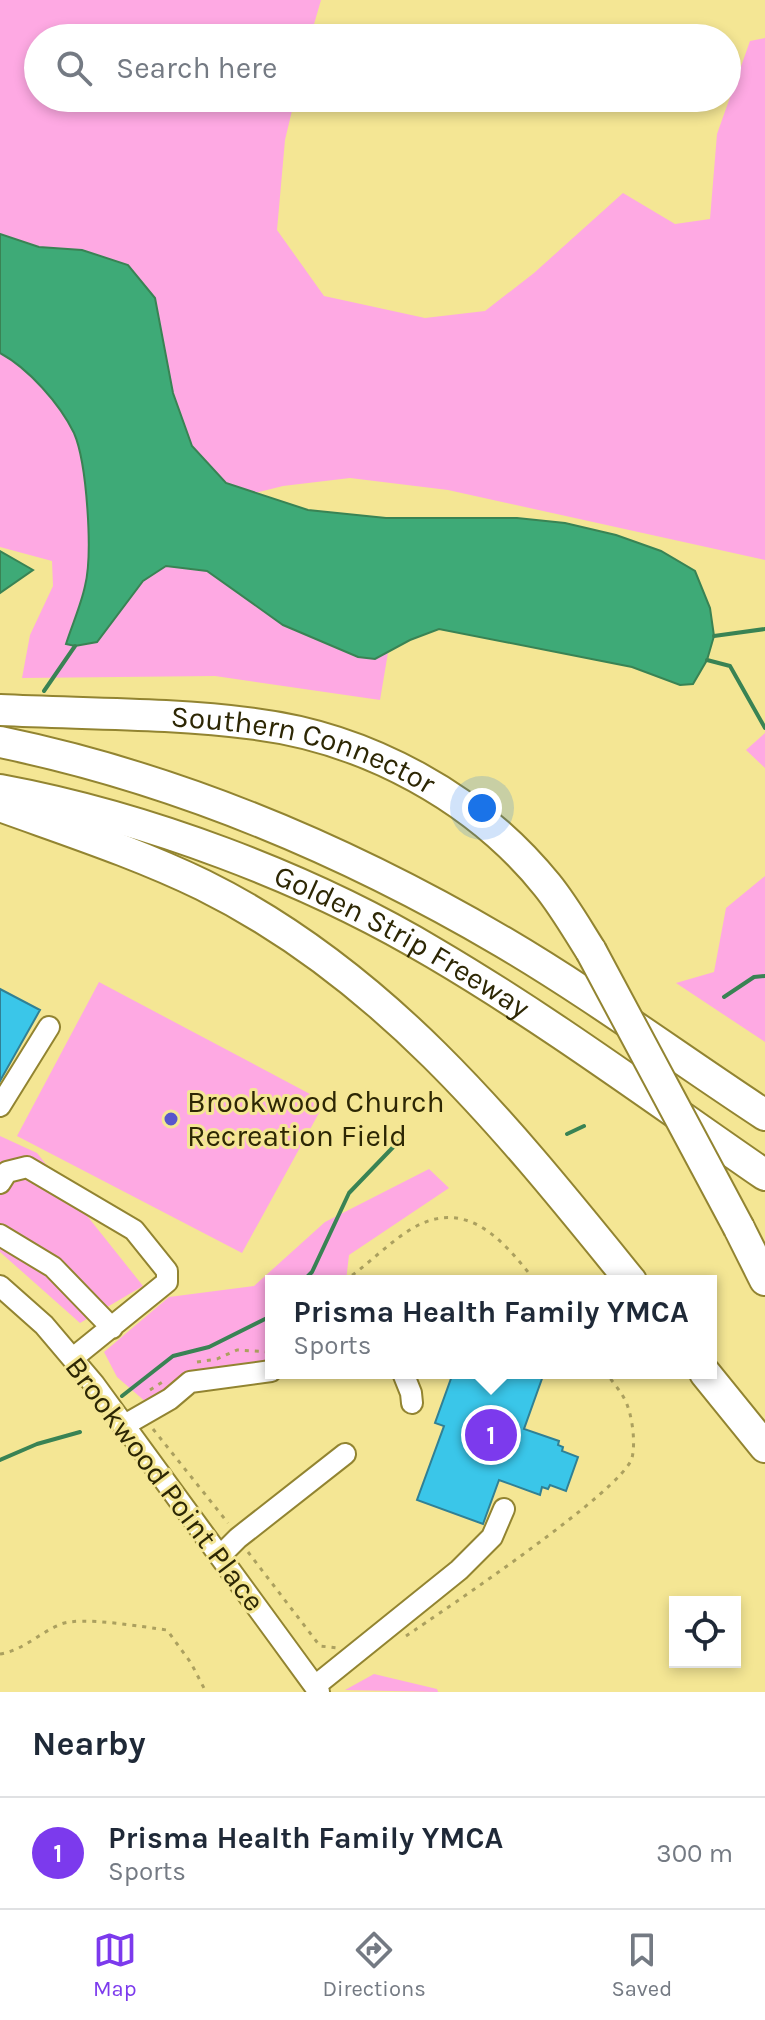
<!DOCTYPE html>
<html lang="en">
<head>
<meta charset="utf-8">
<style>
  :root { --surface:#fff; --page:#f2f2f3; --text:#1f2937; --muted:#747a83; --line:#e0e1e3; --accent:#7c3aed }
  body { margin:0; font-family:Karla,sans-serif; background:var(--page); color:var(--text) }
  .controls { position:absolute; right:24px; bottom:24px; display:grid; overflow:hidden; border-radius:0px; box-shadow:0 4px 12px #0003 }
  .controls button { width:72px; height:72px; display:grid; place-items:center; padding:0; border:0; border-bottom:2px solid var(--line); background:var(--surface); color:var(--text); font:40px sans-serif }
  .you { position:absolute; left:482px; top:808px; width:28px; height:28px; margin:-20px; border:6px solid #fff; border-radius:50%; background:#1a73e8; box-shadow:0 0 0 12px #1a73e833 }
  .badge { display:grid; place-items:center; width:52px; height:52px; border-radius:50%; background:var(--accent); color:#fff; font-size:26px; font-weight:700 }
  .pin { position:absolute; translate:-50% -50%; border:4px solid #fff; box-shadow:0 2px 8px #0006 }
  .popup { position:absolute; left:265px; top:1275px; width:452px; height:104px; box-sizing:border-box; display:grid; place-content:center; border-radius:0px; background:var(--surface); filter:drop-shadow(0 2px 6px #0005); font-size:26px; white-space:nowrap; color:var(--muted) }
  .popup b { font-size:30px; color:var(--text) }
  .popup::after { content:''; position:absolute; left:50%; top:100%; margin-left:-16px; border:16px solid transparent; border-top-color:var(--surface) }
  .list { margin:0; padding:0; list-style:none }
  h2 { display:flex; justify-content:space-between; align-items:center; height:104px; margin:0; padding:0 32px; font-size:34px }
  h2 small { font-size:26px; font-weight:400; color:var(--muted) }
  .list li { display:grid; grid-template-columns:52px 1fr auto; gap:24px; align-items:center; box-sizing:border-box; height:112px; padding:0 32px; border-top:2px solid var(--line) }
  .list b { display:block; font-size:30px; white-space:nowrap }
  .list p { margin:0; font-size:26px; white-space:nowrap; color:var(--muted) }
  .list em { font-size:26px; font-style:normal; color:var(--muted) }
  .icon { flex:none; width:44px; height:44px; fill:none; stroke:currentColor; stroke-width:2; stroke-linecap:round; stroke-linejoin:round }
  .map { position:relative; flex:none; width:765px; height:1692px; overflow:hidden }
  .search { position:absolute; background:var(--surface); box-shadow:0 4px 12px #0003; left:24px; right:24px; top:24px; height:88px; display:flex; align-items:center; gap:20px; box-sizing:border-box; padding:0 28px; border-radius:44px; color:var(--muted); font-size:30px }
  .sheet { height:216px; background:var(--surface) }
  nav { display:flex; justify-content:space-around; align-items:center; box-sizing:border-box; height:112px; border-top:2px solid var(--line); background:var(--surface); font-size:22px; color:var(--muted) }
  nav a { display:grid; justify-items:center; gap:4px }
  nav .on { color:var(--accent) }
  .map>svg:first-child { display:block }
  .green { fill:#fea9e3 }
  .water { fill:#3eaa77; stroke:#398354; stroke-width:2 }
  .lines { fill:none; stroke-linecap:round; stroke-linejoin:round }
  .stream { stroke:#398354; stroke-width:4 }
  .building { fill:#3ac6e9; stroke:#308095; stroke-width:2 }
  .minor-casing { stroke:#928431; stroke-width:24 }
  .highway-casing { stroke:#928431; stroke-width:34 }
  .path { stroke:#aba05f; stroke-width:3; stroke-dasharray:4 6; stroke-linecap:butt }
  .minor { stroke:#fff; stroke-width:20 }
  .highway { stroke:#fff; stroke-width:30 }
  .highway-bridge-casing { stroke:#928431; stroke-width:34; stroke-linecap:butt }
  .highway-bridge { stroke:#fff; stroke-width:30 }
  .poi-dot { fill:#5855cc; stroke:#f4e694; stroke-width:3 }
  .labels { text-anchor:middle; stroke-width:6; stroke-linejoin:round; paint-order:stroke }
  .street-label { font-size:30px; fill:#2d2704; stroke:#f4e694 }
  .poi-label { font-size:30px; fill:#2d2704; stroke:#f4e694; text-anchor:start }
</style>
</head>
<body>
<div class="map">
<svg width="765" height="1692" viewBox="0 0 765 1692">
  <rect width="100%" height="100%" fill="#f4e694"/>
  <path class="green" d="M0,0H321L310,38H38V98H295L285,140L277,230L324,296L425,318L485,311L534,273L623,193L675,224L710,219L717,134L750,41L765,38V560L448,490L350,478L283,486L243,496L393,623L380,700L215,676L22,678L30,635L53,586L52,561L0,547Z
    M765,733V768L746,750Z
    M765,876V1042L676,983L714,972L726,908Z
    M99,982L325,1102L242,1253L17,1136Z
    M0,1136L37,1153L143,1286L80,1323L0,1252Z
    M429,1169L449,1188L349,1255L346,1281H271V1362L211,1368L183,1375L147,1403L117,1377L104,1352L169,1297L254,1286L325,1222Z
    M374,1674L437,1689L438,1692L345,1690Z"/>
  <path class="water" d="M0,234L39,247L82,250L128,265L155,298L173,393L192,446L226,483L308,510L386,518H517L565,523L616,535L661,551L695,571L710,608L714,636L707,660L693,684L680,685L632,667L439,629L410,640L375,659L358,657L283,625L207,571L166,566L143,581L97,642L75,646L66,644C72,625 81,605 85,586C93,554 87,463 74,433C60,404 28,368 0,353Z
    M0,551L33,570L0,593Z"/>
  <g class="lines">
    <path class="stream" d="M714,636L765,629
      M707,660L730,666L765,728
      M44,691L75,646
      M724,997L754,977L765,976
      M567,1134L584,1126
      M303,1281L312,1272L349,1193L399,1141
      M122,1396L173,1356L209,1347L271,1316
      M0,1460L37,1444L80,1432"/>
  </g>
  <path class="building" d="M0,989L40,1010L0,1081Z
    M453,1373H544L524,1429L559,1441L558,1445L563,1447L562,1451L578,1457L566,1491L550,1485L548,1489L542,1487L540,1495L499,1480L483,1524L417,1500L444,1426L435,1423Z"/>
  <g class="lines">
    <defs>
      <path id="minor" d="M0,1106L49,1027
        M0,1183L7,1172L27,1167L134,1230L167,1271V1282L73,1358
        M0,1235L53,1267L112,1328
        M0,1286L44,1325L94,1384L319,1692
        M403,1373L411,1393L412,1403
        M123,1426L170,1399L190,1382L271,1371
        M220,1556L238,1538L345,1454
        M315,1686L459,1570L492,1537L504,1509"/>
      <g id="highway">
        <path id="s1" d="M0,710C85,714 171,713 255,724C367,738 477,798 547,885C564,906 577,929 591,951"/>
        <path d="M0,742C179,779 346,850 503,942C593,995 678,1058 765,1115"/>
        <path id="s2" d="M0,790C145,817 307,877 434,953C548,1020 656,1100 765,1175"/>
        <path d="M0,806C69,831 137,853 203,885C385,975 506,1127 631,1281"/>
        <path d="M739,1228L765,1280"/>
        <path d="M705,1373L765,1447"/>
      </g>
    </defs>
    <use href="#minor" class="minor-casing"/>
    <use href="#highway" class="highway-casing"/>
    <path class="path" d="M344,1281C368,1265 389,1242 413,1228C467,1197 504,1241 535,1281
      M197,1362L217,1359L237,1350L271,1352
      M150,1390L164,1381
      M153,1429L228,1523
      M248,1552L320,1646L338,1648
      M406,1636C443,1611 623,1490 632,1458C636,1442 632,1412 624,1398C619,1389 612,1381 606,1373
      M0,1654C24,1650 39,1633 61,1624C82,1616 143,1627 167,1630L191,1663L206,1692"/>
    <use href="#minor" class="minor"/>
    <use href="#highway" class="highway"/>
    <defs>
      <path id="highway-bridge" d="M591,951L739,1228"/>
    </defs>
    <use href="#highway-bridge" class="highway-bridge-casing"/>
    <use href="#highway-bridge" class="highway-bridge"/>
  </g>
  <circle class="poi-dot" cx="171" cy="1119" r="8"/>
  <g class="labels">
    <g class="street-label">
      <text dy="10" stroke="none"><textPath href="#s1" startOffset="308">Southern Connector</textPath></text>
      <text dy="10" stroke="none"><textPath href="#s2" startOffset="432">Golden Strip Freeway</textPath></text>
      <text transform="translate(165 1484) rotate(53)" y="10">Brookwood Point Place</text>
    </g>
    <g class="poi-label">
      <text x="187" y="1112">Brookwood Church<tspan x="187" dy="34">Recreation Field</tspan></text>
    </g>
  </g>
</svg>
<div class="controls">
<button><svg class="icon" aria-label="locate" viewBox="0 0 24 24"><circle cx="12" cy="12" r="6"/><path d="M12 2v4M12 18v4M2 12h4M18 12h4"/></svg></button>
</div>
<div class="you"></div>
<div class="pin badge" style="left:491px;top:1435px">1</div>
<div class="popup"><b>Prisma Health Family YMCA</b>Sports</div>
<div class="search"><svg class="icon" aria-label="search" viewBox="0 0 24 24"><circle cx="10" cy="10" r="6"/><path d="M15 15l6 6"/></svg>Search here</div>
</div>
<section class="sheet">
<h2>Nearby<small></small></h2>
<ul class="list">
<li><span class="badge">1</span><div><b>Prisma Health Family YMCA</b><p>Sports</p></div><em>300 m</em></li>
</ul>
</section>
<nav>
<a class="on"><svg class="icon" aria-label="map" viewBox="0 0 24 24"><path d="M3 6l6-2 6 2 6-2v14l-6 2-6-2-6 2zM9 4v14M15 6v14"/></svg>Map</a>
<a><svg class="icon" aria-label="directions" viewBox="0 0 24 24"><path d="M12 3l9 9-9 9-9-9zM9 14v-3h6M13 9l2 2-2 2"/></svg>Directions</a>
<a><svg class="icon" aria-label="saved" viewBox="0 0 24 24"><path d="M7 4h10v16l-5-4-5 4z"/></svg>Saved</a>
</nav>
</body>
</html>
